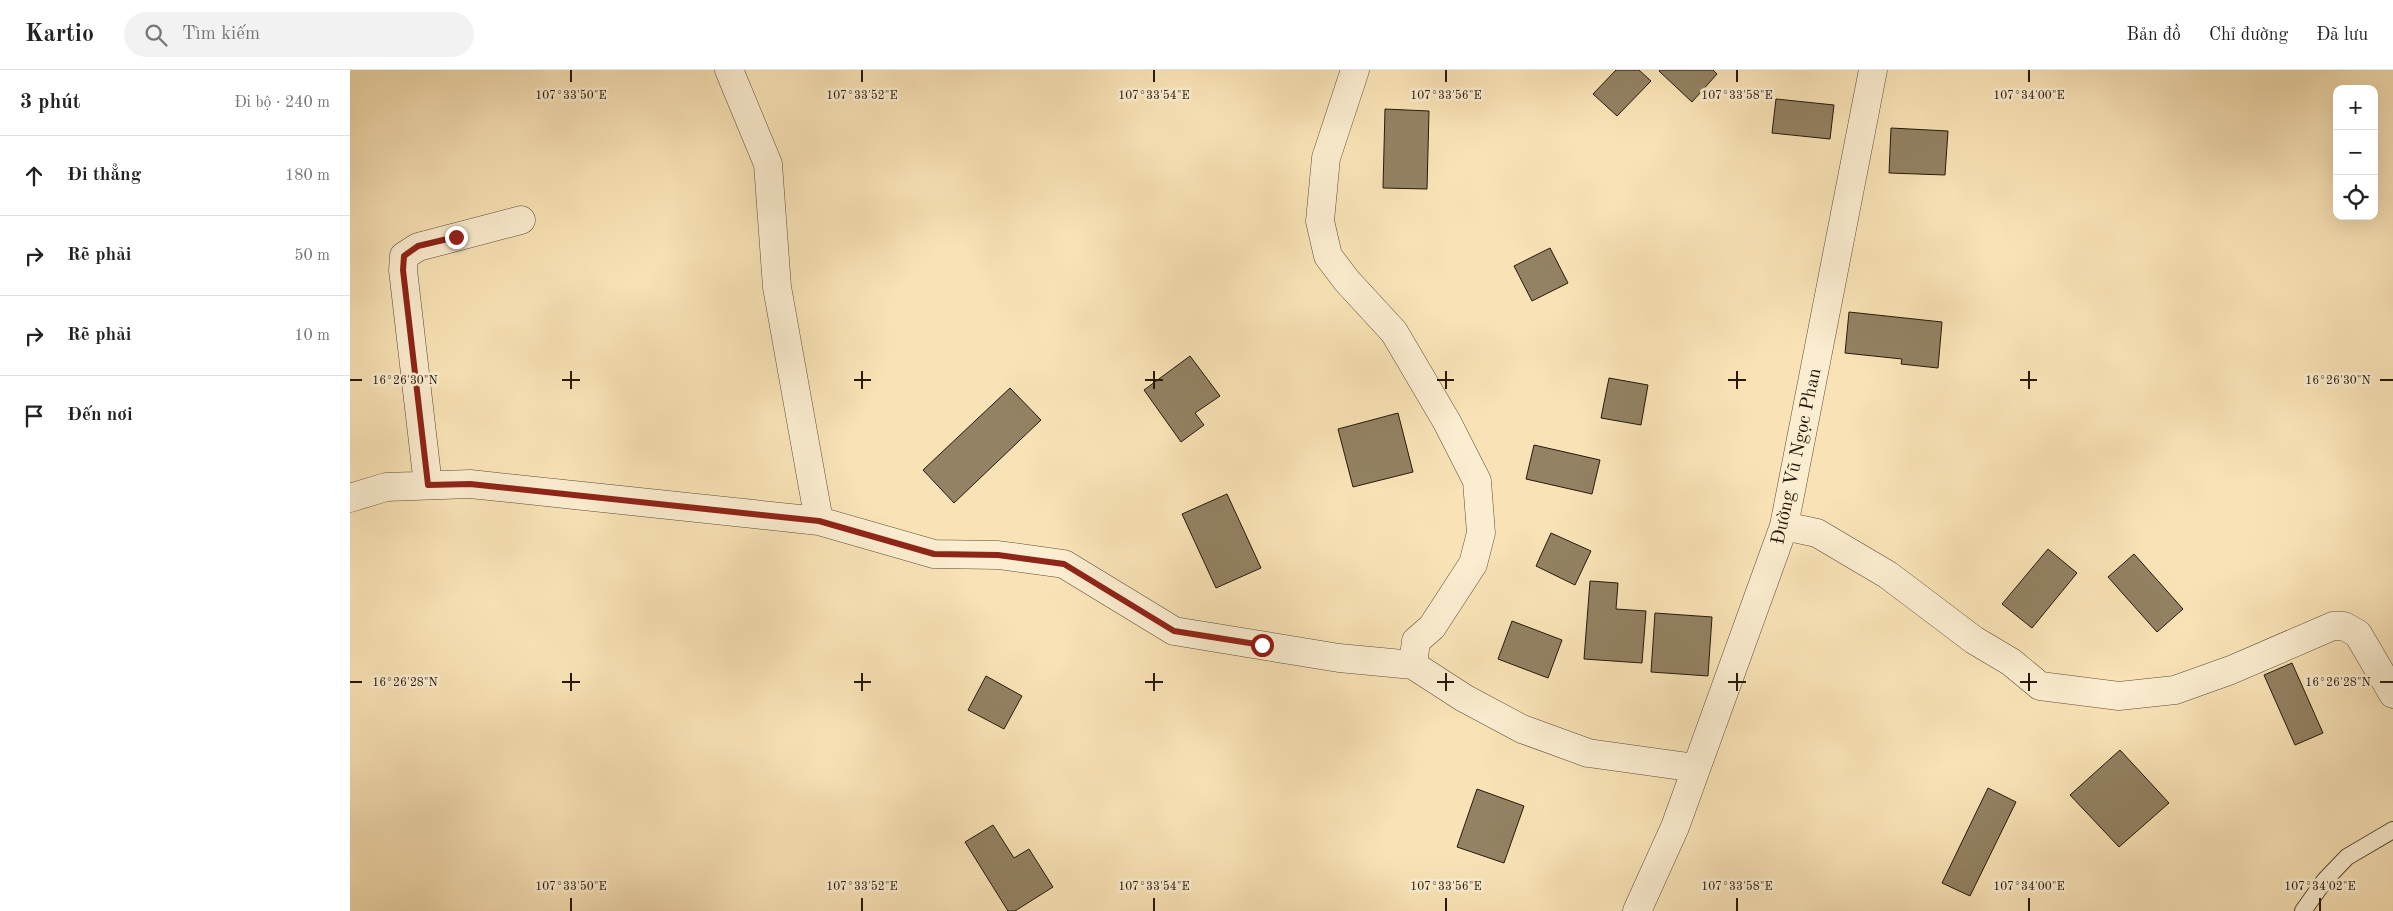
<!DOCTYPE html>
<html lang="vi">
<head>
<meta charset="utf-8">
<style>
  :root { --surface:#fff; --page:#f2f2f2; --text:#222; --muted:#767676; --line:#e0e0e0 }
  body { margin:0; font-family:"Old Standard TT",serif; background:var(--page); color:var(--text) }
  .controls { position:absolute; right:15px; top:15px; display:grid; overflow:hidden; border-radius:10px; box-shadow:0 5px 20px #0002 }
  .controls button { width:45px; height:45px; display:grid; place-items:center; padding:0; border:0; border-bottom:1px solid var(--line); background:var(--surface); color:var(--text); font:25px sans-serif }
  .stop { position:absolute; width:15px; height:15px; margin:-11px; border:4px solid #8f2418; border-radius:50%; background:#fff }
  .stop.end { background:#8f2418; border-color:#fff; box-shadow:0 1px 5px #0008 }
  .list { margin:0; padding:0; list-style:none }
  h2 { display:flex; justify-content:space-between; align-items:center; height:65px; margin:0; padding:0 20px; font-size:21px }
  h2 small { font-size:16px; font-weight:400; color:var(--muted) }
  .list li { display:grid; grid-template-columns:32px 1fr auto; gap:15px; align-items:center; box-sizing:border-box; height:80px; padding:0 20px; border-top:1px solid var(--line) }
  .list b { display:block; font-size:19px; white-space:nowrap }
  .list em { font-size:16px; font-style:normal; color:var(--muted) }
  .icon { flex:none; width:28px; height:28px; fill:none; stroke:currentColor; stroke-width:2; stroke-linecap:round; stroke-linejoin:round }
  .map { position:relative; flex:none; width:2043px; height:841px; overflow:hidden }
  header { display:flex; align-items:center; gap:30px; box-sizing:border-box; height:70px; padding:0 25px; background:var(--surface); border-bottom:1px solid var(--line) }
  header strong { font-size:24px }
  nav { display:flex; gap:28px; margin-inline-start:auto; font-size:18px }
  .search { width:350px; height:45px; background:var(--page); display:flex; align-items:center; gap:12px; box-sizing:border-box; padding:0 18px; border-radius:28px; color:var(--muted); font-size:19px }
  main { display:flex }
  aside { flex:1; background:var(--surface) }
  .map>svg:first-child { display:block }
  .building { fill:#938263; stroke:#25180a }
  .lines { fill:none; stroke-linecap:round; stroke-linejoin:round }
  .service-casing { stroke:#5a4b35; stroke-width:18 }
  .minor-casing { stroke:#5a4b35; stroke-width:29 }
  .service { stroke:#fbedd0; stroke-width:16 }
  .minor { stroke:#fbedd0; stroke-width:28 }
  .route { stroke:#8f2418; stroke-width:6 }
  .ticks { fill:none; stroke:#25180a; stroke-width:2 }
  .labels { text-anchor:middle; stroke-width:5; stroke-linejoin:round; paint-order:stroke }
  .street-label { font-size:19px; fill:#25180a; stroke:#fbedd0 }
  .ticks-label { font-size:12px; text-anchor:middle; fill:#25180a; stroke:#fbedd0; stroke-width:5; stroke-linejoin:round; paint-order:stroke }
</style>
</head>
<body>
<header>
<strong>Kartio</strong>
<div class="search"><svg class="icon" aria-label="search" viewBox="0 0 24 24"><circle cx="10" cy="10" r="6"/><path d="M15 15l6 6"/></svg>Tìm kiếm</div>
<nav><a>Bản đồ</a><a>Chỉ đường</a><a>Đã lưu</a></nav>
</header>
<main>
<aside>
<h2>3 phút<small>Đi bộ · 240 m</small></h2>
<ul class="list">
<li><svg class="icon" aria-label="ahead" viewBox="0 0 24 24"><path d="M12 20V5M6 11l6-6 6 6"/></svg><div><b>Đi thẳng</b></div><em>180 m</em></li>
<li><svg class="icon" aria-label="right" viewBox="0 0 24 24"><path d="M7 20v-9h11M14 6l5 5-5 5"/></svg><div><b>Rẽ phải</b></div><em>50 m</em></li>
<li><svg class="icon" aria-label="right" viewBox="0 0 24 24"><path d="M7 20v-9h11M14 6l5 5-5 5"/></svg><div><b>Rẽ phải</b></div><em>10 m</em></li>
<li><svg class="icon" aria-label="arrive" viewBox="0 0 24 24"><path d="M6 21V4h12l-3 4 3 4H6"/></svg><div><b>Đến nơi</b></div></li>
</ul>
</aside>
<div class="map">
<svg width="2043" height="841" viewBox="0 0 2043 841">
  <rect width="100%" height="100%" fill="#f9e3b6"/>
  <filter id="stains"><feTurbulence type="fractalNoise" baseFrequency=".004" numOctaves="4"/><feColorMatrix values="0 0 0 0 .2 0 0 0 0 .09 0 0 0 0 .02 0 0 0 .5 -.17"/></filter>
  <radialGradient id="worn" r=".72"><stop offset=".6" stop-color="#630" stop-opacity="0"/><stop offset="1" stop-color="#630" stop-opacity=".3"/></radialGradient>
  <path class="building" d="M1266,0H1289L1301,11L1267,46L1243,24Z
    M1310,0H1363L1367,4L1342,32L1309,1Z
    M1426,29L1484,35L1480,69L1422,63Z
    M1035,39L1079,41L1077,119L1033,118Z
    M1541,58L1598,61L1595,105L1539,103Z
    M1200,178L1218,213L1182,231L1164,196Z
    M1499,242L1592,252L1588,298L1551,294L1552,289L1495,283Z
    M840,286L870,326L845,343L854,355L831,372L794,320Z
    M1259,308L1298,315L1291,355L1251,348Z
    M660,318L691,350L604,433L573,400Z
    M1048,343L1063,402L1003,417L988,359Z
    M1184,375L1250,390L1242,424L1176,409Z
    M877,424L911,498L866,518L832,444Z
    M1201,463L1241,481L1225,515L1186,496Z
    M1698,479L1727,503L1682,558L1652,534Z
    M1784,484L1833,539L1807,562L1758,507Z
    M1240,511L1268,513L1266,539L1296,541L1292,593L1234,589Z
    M1305,543L1362,547L1358,606L1301,602Z
    M1162,551L1212,570L1198,608L1148,589Z
    M1942,593L1973,663L1945,675L1914,605Z
    M636,606L672,626L654,659L618,640Z
    M1770,680L1819,733L1769,777L1720,725Z
    M1638,718L1666,732L1620,826L1592,813Z
    M1127,719L1174,736L1154,793L1107,777Z
    M643,755L664,788L679,779L703,817L665,841H658L615,772Z"/>
  <g class="lines">
    <defs>
      <path id="service" d="M1953,841L1975,810L1997,787L2043,760"/>
      <path id="minor" d="M379,0L418,94L427,217L469,451
        M1005,0L976,88L970,151L978,186L997,211L1044,262L1097,352L1127,411L1131,463L1123,494L1082,557L1066,571L1063,595
        M78,415L53,200L54,186L68,177L171,150
        M0,428L36,417L120,414L469,451L584,484L648,485L714,494L824,561L989,588L1063,595L1114,628L1172,659L1238,683L1346,698
        M1434,456L1467,463L1538,505L1624,570L1661,592L1690,616L1769,626L1825,620L1881,600L1983,556H1994L2008,564L2043,624
        M1287,841L1325,757L1434,456L1523,0"/>
    </defs>
    <use href="#service" class="service-casing"/>
    <use href="#minor" class="minor-casing"/>
    <use href="#service" class="service"/>
    <use href="#minor" class="minor"/>
  </g>
  <g class="lines">
    <path class="route" d="M106,167L68,176L54,186L53,200L78,415L120,414L469,451L584,484L648,485L714,494L824,561L912,575"/>
  </g>
  <path class="ticks" d="M221,0V12M512,0V12M804,0V12M1096,0V12M1387,0V12M1679,0V12M221,301V319M512,301V319M804,301V319M1096,301V319M1387,301V319M1679,301V319M0,310H12M212,310H230M504,310H521M795,310H813M1087,310H1104M1378,310H1396M1670,310H1687M2030,310H2043M221,603V621M512,603V621M804,603V621M1096,603V621M1387,603V621M1679,603V621M0,612H12M212,612H230M504,612H521M795,612H813M1087,612H1104M1378,612H1396M1670,612H1687M2030,612H2043M221,828V841M512,828V841M804,828V841M1096,828V841M1387,828V841M1679,828V841M1970,828V841"/>
  <g class="labels">
    <g class="street-label">
      <text transform="translate(1445 386) rotate(-78)" y="7">Đường Vũ Ngọc Phan</text>
    </g>
  </g>
  <g class="ticks-label">
    <text x="221" y="29">107°33'50"E</text>
    <text x="512" y="29">107°33'52"E</text>
    <text x="804" y="29">107°33'54"E</text>
    <text x="1096" y="29">107°33'56"E</text>
    <text x="1387" y="29">107°33'58"E</text>
    <text x="1679" y="29">107°34'00"E</text>
    <text x="55" y="314">16°26'30"N</text>
    <text x="1988" y="314">16°26'30"N</text>
    <text x="55" y="616">16°26'28"N</text>
    <text x="1988" y="616">16°26'28"N</text>
    <text x="221" y="820">107°33'50"E</text>
    <text x="512" y="820">107°33'52"E</text>
    <text x="804" y="820">107°33'54"E</text>
    <text x="1096" y="820">107°33'56"E</text>
    <text x="1387" y="820">107°33'58"E</text>
    <text x="1679" y="820">107°34'00"E</text>
    <text x="1970" y="820">107°34'02"E</text>
  </g>
  <rect width="100%" height="100%" filter="url(#stains)"/>
  <rect width="100%" height="100%" fill="url(#worn)"/>
</svg>
<div class="controls">
<button>+</button>
<button>−</button>
<button><svg class="icon" aria-label="locate" viewBox="0 0 24 24"><circle cx="12" cy="12" r="6"/><path d="M12 2v4M12 18v4M2 12h4M18 12h4"/></svg></button>
</div>
<div class="stop" style="left:912px;top:575px"></div>
<div class="stop end" style="left:106px;top:167px"></div>
</div>
</main>
</body>
</html>
